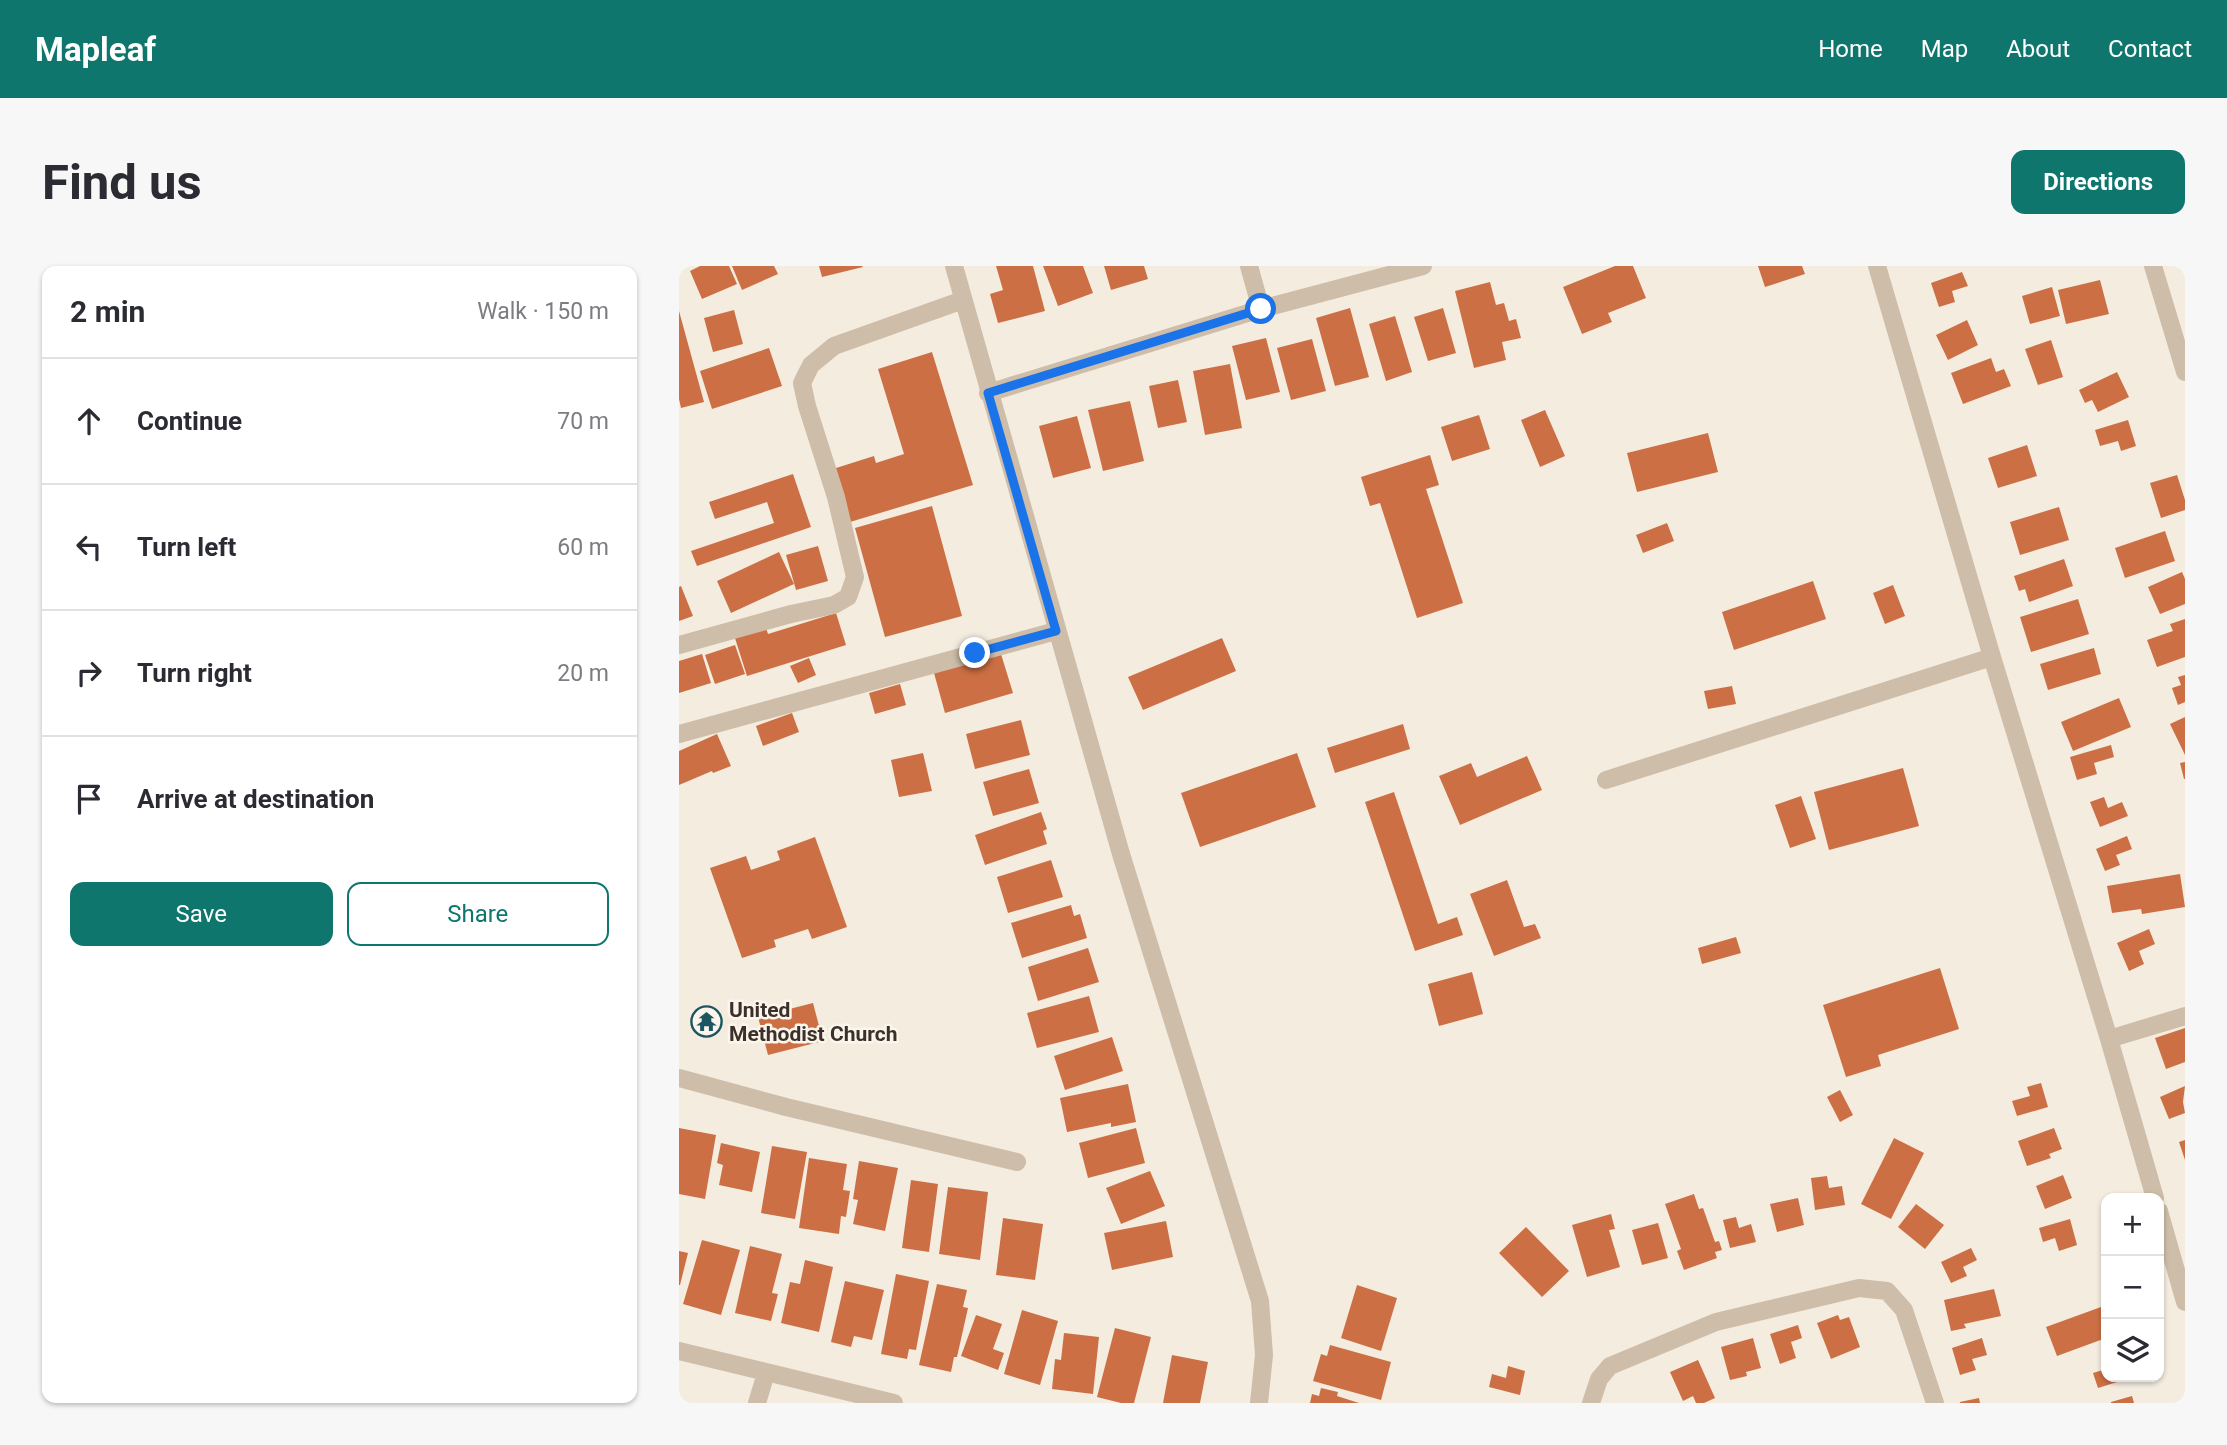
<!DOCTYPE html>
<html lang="en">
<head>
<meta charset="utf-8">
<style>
  :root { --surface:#fff; --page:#f7f7f7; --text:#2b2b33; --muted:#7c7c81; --line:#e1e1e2; --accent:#0f766e }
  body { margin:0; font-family:Roboto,sans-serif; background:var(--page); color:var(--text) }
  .controls { position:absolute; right:21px; bottom:21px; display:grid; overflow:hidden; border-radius:14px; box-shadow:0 2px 5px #0004 }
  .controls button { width:63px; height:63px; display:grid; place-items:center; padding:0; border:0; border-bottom:2px solid var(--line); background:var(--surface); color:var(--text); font:35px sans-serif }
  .stop { position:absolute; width:21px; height:21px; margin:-16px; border:5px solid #1a73e8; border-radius:50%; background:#fff }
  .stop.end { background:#1a73e8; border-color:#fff; box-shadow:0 2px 7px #0008 }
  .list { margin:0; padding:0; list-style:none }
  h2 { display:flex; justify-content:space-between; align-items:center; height:91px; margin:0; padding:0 28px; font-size:30px }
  h2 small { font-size:23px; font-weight:400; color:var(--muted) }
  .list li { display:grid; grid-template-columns:46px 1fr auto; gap:21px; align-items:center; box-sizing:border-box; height:126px; padding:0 28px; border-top:2px solid var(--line) }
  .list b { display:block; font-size:26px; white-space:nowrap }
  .list em { font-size:23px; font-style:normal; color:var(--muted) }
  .actions { display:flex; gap:14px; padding:21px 28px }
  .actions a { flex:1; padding:16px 0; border:2px solid var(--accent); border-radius:14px; text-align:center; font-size:24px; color:var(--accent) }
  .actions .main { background:var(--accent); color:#fff }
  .icon { flex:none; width:38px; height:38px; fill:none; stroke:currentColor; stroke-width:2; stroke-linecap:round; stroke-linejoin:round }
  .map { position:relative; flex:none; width:1506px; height:1137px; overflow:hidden; border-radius:14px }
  header { display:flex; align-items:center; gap:42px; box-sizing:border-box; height:98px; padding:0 35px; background:var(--accent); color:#fff }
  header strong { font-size:33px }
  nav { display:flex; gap:38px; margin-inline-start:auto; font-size:24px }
  .intro { display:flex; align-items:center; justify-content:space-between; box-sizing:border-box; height:168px; padding:0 42px }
  h1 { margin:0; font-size:49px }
  .button { padding:18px 32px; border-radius:14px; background:var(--accent); color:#fff; font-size:24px; font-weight:700 }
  main { display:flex; gap:42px; padding:0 42px }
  aside { flex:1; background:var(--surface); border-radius:14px; box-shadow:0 2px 5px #0004 }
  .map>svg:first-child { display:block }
  .building { fill:#cd6f44 }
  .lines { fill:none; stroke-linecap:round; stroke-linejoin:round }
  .minor { stroke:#cebda9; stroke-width:18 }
  .route { stroke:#1a73e8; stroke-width:9 }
  .labels { text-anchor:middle; stroke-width:5; stroke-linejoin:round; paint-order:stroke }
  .poi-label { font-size:21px; font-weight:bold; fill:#3b302a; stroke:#fbf5ec; text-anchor:start }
</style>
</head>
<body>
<header>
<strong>Mapleaf</strong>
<nav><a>Home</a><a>Map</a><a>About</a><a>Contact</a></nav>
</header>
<div class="intro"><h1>Find us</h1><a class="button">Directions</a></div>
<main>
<aside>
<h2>2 min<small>Walk · 150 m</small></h2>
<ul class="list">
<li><svg class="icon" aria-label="ahead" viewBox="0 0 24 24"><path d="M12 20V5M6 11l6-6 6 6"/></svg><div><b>Continue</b></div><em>70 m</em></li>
<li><svg class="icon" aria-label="left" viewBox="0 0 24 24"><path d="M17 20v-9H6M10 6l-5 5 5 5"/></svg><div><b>Turn left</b></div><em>60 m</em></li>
<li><svg class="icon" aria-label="right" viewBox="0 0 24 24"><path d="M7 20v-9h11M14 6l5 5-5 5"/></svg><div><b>Turn right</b></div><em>20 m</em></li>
<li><svg class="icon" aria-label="arrive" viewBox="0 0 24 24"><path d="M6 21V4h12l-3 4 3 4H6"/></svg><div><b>Arrive at destination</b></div></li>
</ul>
<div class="actions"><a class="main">Save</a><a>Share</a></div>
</aside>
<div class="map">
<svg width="1506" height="1137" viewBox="0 0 1506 1137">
  <rect width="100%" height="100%" fill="#f4ecdf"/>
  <path class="building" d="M21,0H50L58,18L23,33L11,5Z
    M53,0H95L99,8L63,24Z
    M140,0H183L184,1L143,11Z
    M317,0H354L366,45L319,57L311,28L324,24Z
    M364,0H404L414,27L379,40Z
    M425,0H465L469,13L432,24Z
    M936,0H954L967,32L929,47L933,56L903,68L884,21Z
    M1079,0H1123L1126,8L1086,21Z
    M1283,6L1289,20L1273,25L1276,36L1260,41L1252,17Z
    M1421,14L1430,48L1387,58L1379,24Z
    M811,16L817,39L825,37L830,55L837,53L842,72L823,76L827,94L795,102L776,25Z
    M1373,21L1381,50L1351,58L1343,30Z
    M671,42L690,111L656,120L637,52Z
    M764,42L777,87L749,95L735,51Z
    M55,44L64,78L34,86L25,52Z
    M0,45L25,136L2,142L0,133Z
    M716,50L733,106L707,115L690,58Z
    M1288,54L1299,79L1269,94L1257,69Z
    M587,72L601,126L567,134L553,80Z
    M633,73L647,125L612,134L598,82Z
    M1372,74L1384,111L1359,119L1346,83Z
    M90,82L103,120L33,143L21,105Z
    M253,86L294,219L171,256L154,203L195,190L197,197L225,188L199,103Z
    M1312,92L1317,106L1325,103L1332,120L1284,138L1272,107Z
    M551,98L563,162L526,169L514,105Z
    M1438,106L1450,131L1419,146L1413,134L1406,137L1400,124Z
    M499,114L508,156L479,162L470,120Z
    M451,135L465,195L424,205L409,144Z
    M866,144L886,190L861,201L842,154Z
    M800,149L811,183L773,195L762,161Z
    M398,150L412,202L374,212L360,160Z
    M1449,154L1457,180L1442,185L1439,175L1421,180L1416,164Z
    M1029,167L1039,206L958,226L948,187Z
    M1348,179L1358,210L1319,222L1309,192Z
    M751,189L760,219L747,223L784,337L738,352L701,237L691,240L682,211Z
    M114,208L132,261L18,300L12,285L95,257L88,236L36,253L30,236Z
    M1498,209L1506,234V244L1482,252L1471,217Z
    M253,240L283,350L206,371L176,262Z
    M1380,241L1390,274L1341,289L1331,256Z
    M988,257L995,275L964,287L957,269Z
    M1486,265L1496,295L1446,312L1436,282Z
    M139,280L149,315L117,324L107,289Z
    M100,286L115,318L52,347L38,315Z
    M1385,293L1394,320L1350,336L1346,323L1340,325L1335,310Z
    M1503,306L1506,313V338L1481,348L1469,321Z
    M1134,315L1147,353L1055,384L1043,346Z
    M1214,319L1226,350L1206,358L1194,327Z
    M2,320L14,350L0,355V321Z
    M1399,333L1410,368L1352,386L1341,351Z
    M157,347L167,379L68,410L55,369L86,359L89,368Z
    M1506,353V391L1478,401L1468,374L1494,365L1491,358Z
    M543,372L557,405L464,444L449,411Z
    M56,379L66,408L36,418L26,389Z
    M1415,382L1422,408L1369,424L1361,398Z
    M23,388L32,417L0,427V395Z
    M322,388L334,427L266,447L255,407Z
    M130,392L137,409L119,417L111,400Z
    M1506,409V436L1499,439L1493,422L1502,419L1499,411Z
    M221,418L227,439L196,448L190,427Z
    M1053,420L1057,438L1029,443L1025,425Z
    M1440,432L1452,461L1394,485L1382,456Z
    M113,447L120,466L84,480L77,460Z
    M1506,451V489L1491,458Z
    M342,454L351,489L296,503L287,468Z
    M724,458L731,483L656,507L648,482Z
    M38,468L52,500L34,507L33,505L0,519V485Z
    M1432,479L1435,491L1415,497L1418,508L1398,514L1391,491Z
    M244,487L253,525L220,531L212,494Z
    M618,487L637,541L521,581L502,527Z
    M848,490L863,524L781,559L760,510L792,497L798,511Z
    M1506,496V513H1505L1501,497Z
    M1224,502L1240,560L1150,584L1135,526Z
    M350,503L360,537L314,550L304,516Z
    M715,526L759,658L778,651L784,669L736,685L686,536Z
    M1122,530L1137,573L1111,582L1096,539Z
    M1425,531L1429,542L1443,536L1449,550L1421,561L1411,536Z
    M362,546L368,563L364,565L368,578L306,599L296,569Z
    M1448,570L1453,583L1437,589L1441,599L1426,605L1417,583Z
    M136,571L168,661L133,673L129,663L95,674L97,681L63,692L31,602L67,590L72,604L101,594L98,585Z
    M372,594L384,631L329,647L318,611Z
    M1501,608L1506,641L1463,648L1462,643L1433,647L1428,620Z
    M828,614L845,661L856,658L862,672L815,690L791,628Z
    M392,639L395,650L401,648L408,672L343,692L332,657Z
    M1470,663L1476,678L1460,685L1465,698L1450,705L1438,677Z
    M1057,671L1062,687L1023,698L1019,682Z
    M409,682L420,716L359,735L349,701Z
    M1261,702L1280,763L1199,789L1202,800L1167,811L1144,739Z
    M793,706L804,748L760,760L749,718Z
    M410,730L420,766L358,782L348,747Z
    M134,737L144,775L89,789L79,751Z
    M1506,762V796L1487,803L1476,772Z
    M433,771L444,805L386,824L375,790Z
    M1362,817L1369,841L1338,850L1333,835L1351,830L1348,821Z
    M449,818L457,856L432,861V857L388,866L381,832Z
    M1506,820L1504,836L1506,847L1490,853L1481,831Z
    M1161,824L1174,849L1161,856L1148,831Z
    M0,862L37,869L26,933L0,928Z
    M457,862L466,897L409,912L400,877Z
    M1375,862L1383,883L1370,888L1372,892L1348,900L1339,875Z
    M1215,872L1245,887L1212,953L1182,938Z
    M1506,874V894L1500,876Z
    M42,877L81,886L73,926L40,919L44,899L38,897Z
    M93,880L128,886L116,953L82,947Z
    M130,892L168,898L164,924L171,925L167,951L162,950L160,968L120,962Z
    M180,895L219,902L206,965L174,958L179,934L174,933Z
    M471,905L486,940L442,958L427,922Z
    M1384,909L1393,932L1366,943L1357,920Z
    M1148,910L1150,922L1163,920L1166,939L1136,944L1132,912Z
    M232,914L259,918L250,986L223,982Z
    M269,921L309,926L301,994L260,988Z
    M1015,928L1020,943L1024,942L1036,976L1040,975L1043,984L1036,986L1038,992L1005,1004L998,985L1002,983L986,938Z
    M1119,932L1125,959L1098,966L1091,938Z
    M1237,938L1265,959L1246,983L1219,961Z
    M932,948L936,963L930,964L941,1001L908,1011L893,959Z
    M1057,951L1060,962L1072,958L1077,976L1051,982L1044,954Z
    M324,952L364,958L356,1014L317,1009Z
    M1391,953L1398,979L1380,985L1376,972L1364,976L1360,962Z
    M487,955L494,991L433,1004L425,967Z
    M979,957L989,992L963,999L953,964Z
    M847,961L890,1005L863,1031L820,987Z
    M23,974L61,984L42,1049L4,1038Z
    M71,980L103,988L93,1027L99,1028L92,1055L56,1047Z
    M1292,982L1298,994L1284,1001L1288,1010L1272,1017L1262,996Z
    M0,985L9,987L1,1019H0Z
    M126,994L154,1001L140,1066L102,1057L111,1016L121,1018Z
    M217,1008L250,1015L237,1084L230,1083L228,1093L202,1088Z
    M166,1015L205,1024L193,1074L175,1070L172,1081L152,1076Z
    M258,1018L288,1024L284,1041L289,1042L278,1091H275L272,1106L240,1099Z
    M678,1019L718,1032L702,1085L662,1072Z
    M1315,1023L1322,1050L1285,1058L1287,1062L1272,1065L1265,1034Z
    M1422,1041L1427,1057V1072L1378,1090L1367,1061Z
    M343,1044L379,1055L361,1119L325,1108Z
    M297,1049L323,1058L314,1083L325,1087L319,1104L282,1090Z
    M1159,1049L1161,1054L1170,1051L1181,1081L1152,1093L1138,1057Z
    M1119,1059L1123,1072L1112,1076L1117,1092L1101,1098L1091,1068Z
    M436,1062L472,1071L455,1137H442L418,1131Z
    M385,1067L420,1071L414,1128L373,1123L376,1093L382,1094Z
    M1074,1072L1082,1102L1067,1106L1068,1110L1051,1114L1042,1081Z
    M1303,1072L1308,1089L1293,1093L1297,1104L1281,1109L1273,1082Z
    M651,1079L712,1096L702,1134L634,1115L642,1088L648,1090Z
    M493,1089L529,1096L521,1137H484Z
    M1019,1094L1036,1132L1025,1137H1017L1014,1130L1004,1135L991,1106Z
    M829,1100L846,1105L841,1129L810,1121L813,1108L827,1112Z
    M1427,1103V1111H1454L1419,1122L1414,1107Z
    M642,1122L659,1126L658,1130L680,1137H631L633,1128L640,1130Z
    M1453,1130L1455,1137H1432V1136Z
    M1300,1132L1301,1137H1281V1136Z"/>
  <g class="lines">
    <path class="minor" d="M275,0L442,588L581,1035L585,1089L580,1137
      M570,0L582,43
      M1198,0L1313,391L1430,773L1476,932
      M1474,0L1506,106
      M309,127L582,43L744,0
      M0,379L112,348L155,339L169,331L176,311L157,231L128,140L123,117L132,99L155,80L284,34
      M0,468L377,365
      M927,514L1313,391
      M1430,773L1506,750
      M0,812L107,841L338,896
      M1480,945L1506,1036
      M0,1085L215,1137
      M78,1137L87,1107
      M912,1137L920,1113L931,1100L1037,1056L1180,1022L1208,1025L1225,1044L1256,1137"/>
  </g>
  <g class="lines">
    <path class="route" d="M296,387L377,365L309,127L582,43"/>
  </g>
  <defs>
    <symbol id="temple-ring" viewBox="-11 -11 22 22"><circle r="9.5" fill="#fbf5ec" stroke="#1c5660" stroke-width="1.5"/><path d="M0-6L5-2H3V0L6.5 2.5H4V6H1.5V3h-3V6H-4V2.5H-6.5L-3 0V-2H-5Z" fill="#1c5660"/></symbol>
  </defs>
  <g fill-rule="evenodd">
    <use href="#temple-ring" x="10" y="738" width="35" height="35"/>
  </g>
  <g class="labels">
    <g class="poi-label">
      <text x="50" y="751">United<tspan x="50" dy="24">Methodist Church</tspan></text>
    </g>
  </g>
</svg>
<div class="controls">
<button>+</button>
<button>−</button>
<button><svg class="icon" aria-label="layers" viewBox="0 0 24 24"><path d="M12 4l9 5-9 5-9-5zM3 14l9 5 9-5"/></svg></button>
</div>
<div class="stop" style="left:582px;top:43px"></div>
<div class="stop end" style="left:296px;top:387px"></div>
</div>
</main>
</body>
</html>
